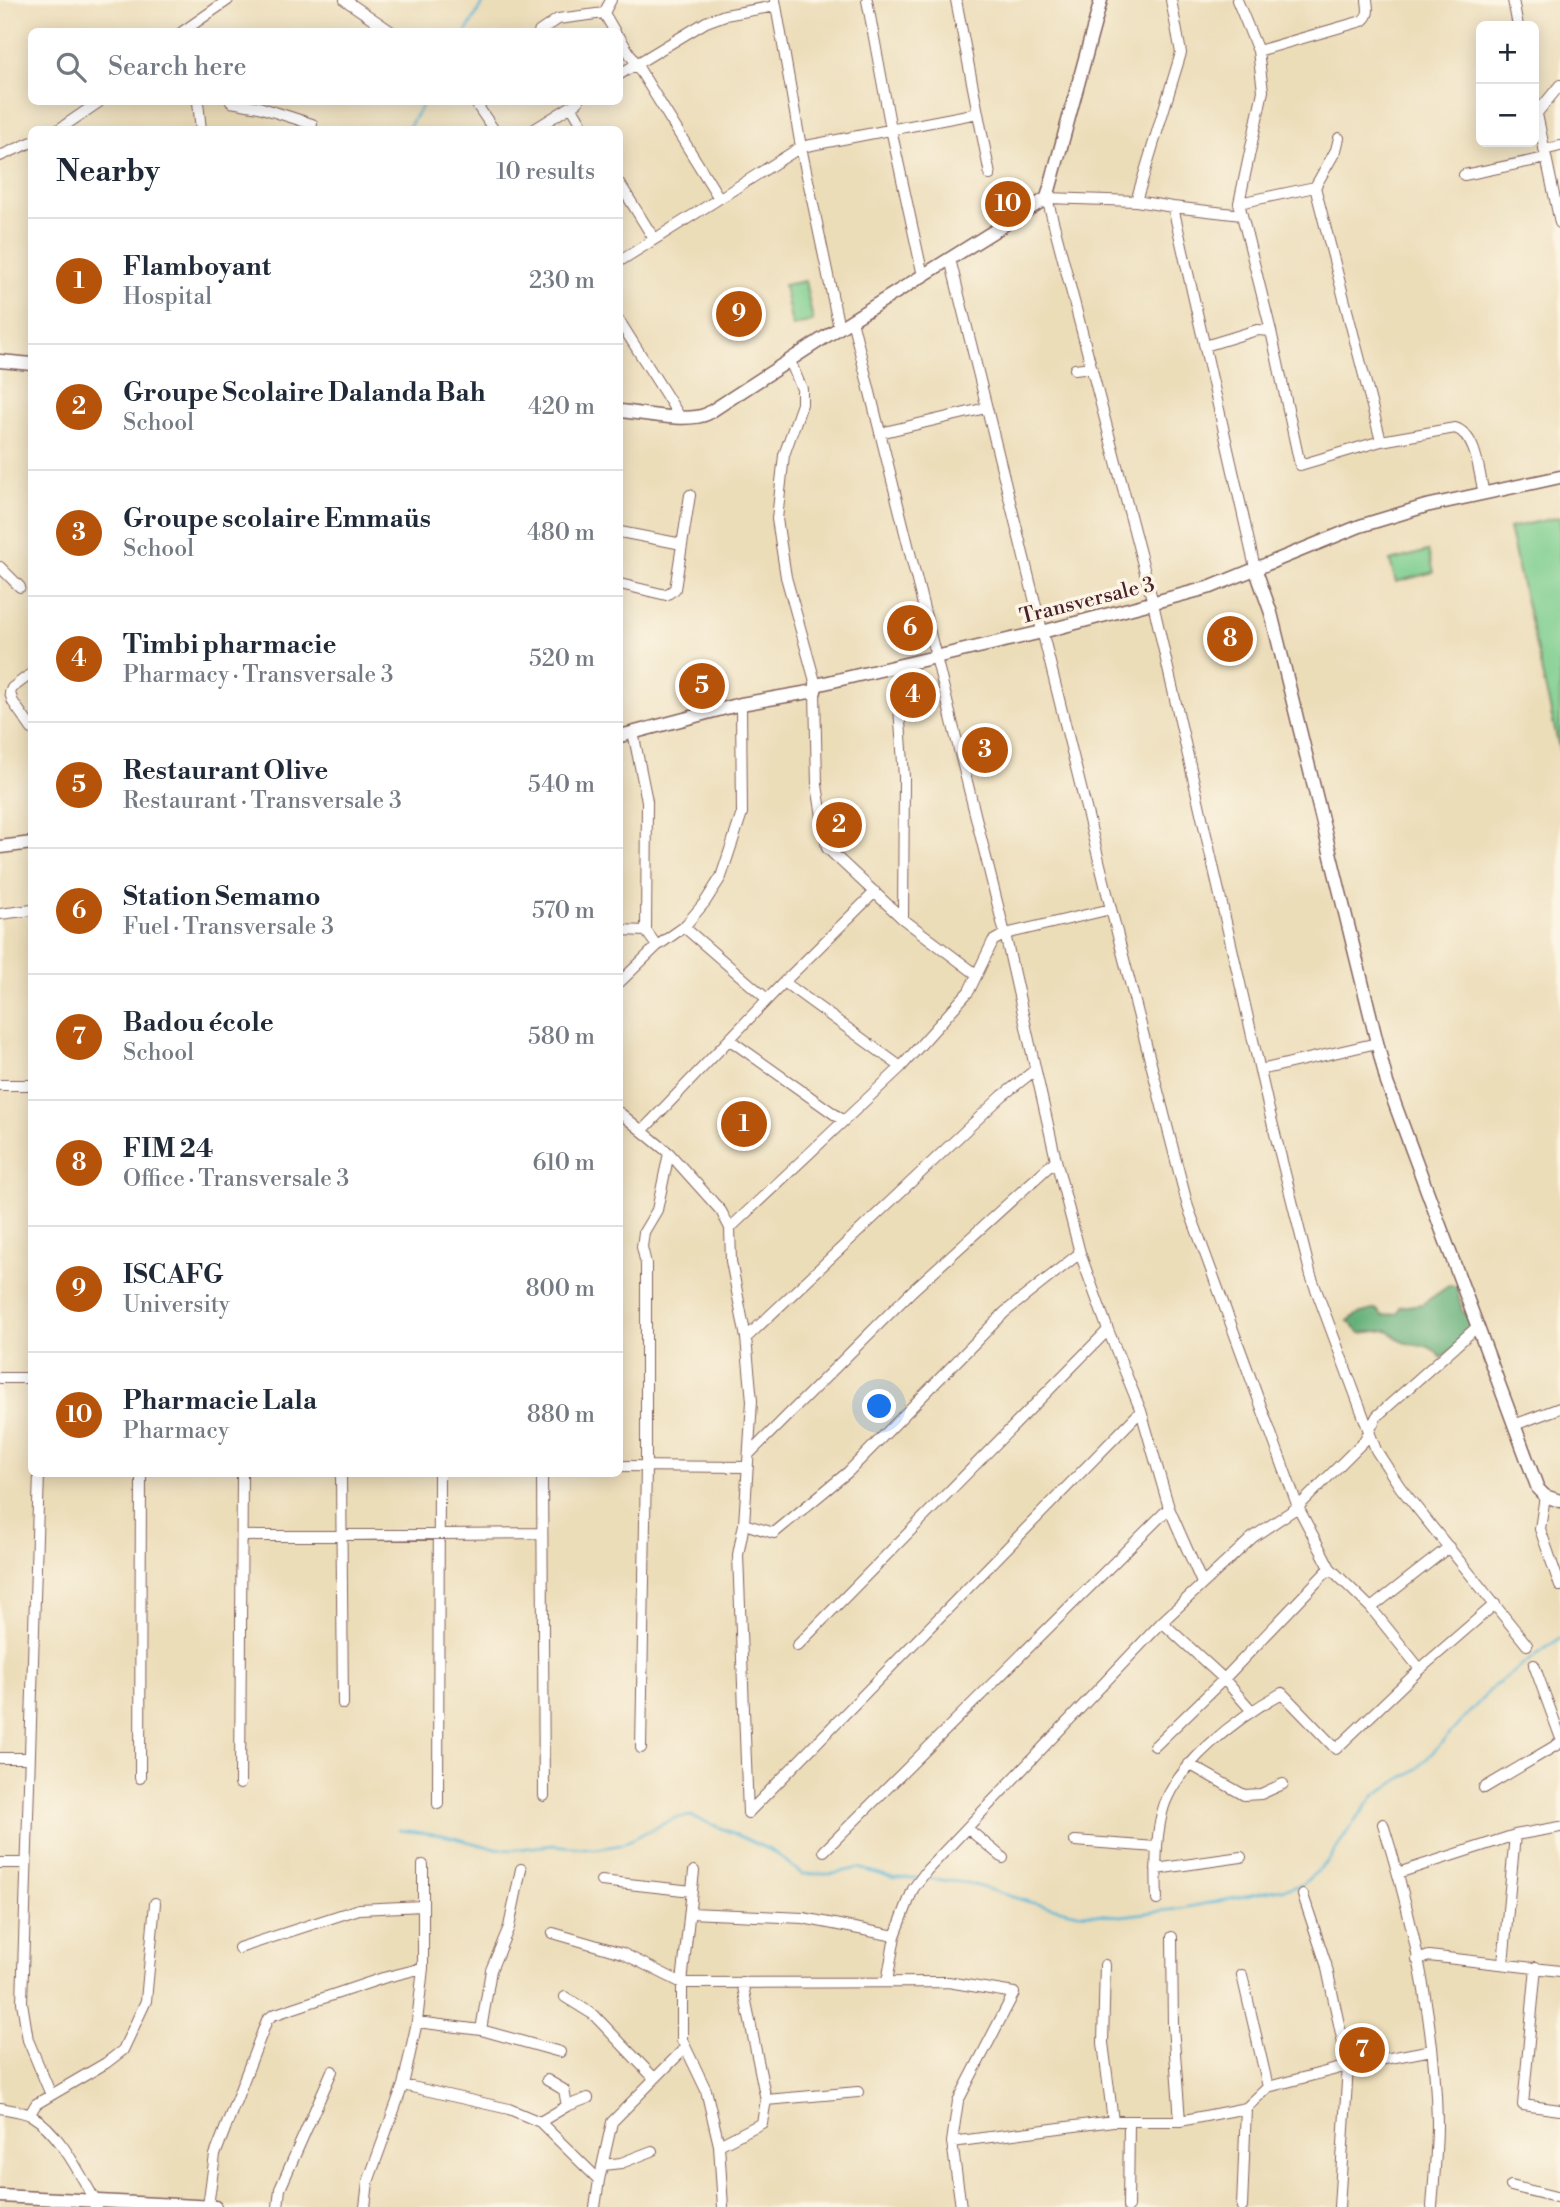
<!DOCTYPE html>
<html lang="en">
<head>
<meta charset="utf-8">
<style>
  :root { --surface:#fff; --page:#f2f2f3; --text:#1f2937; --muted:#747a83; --line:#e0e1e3; --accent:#b45309 }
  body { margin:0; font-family:"Libre Bodoni",serif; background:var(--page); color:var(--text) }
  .controls { position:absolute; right:21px; top:21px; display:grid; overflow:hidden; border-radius:10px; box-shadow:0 4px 18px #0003 }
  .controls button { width:63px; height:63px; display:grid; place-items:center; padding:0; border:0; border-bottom:2px solid var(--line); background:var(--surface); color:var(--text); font:35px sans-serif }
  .you { position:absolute; left:880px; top:1407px; width:24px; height:24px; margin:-18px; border:5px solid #fff; border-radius:50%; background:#1a73e8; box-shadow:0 0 0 10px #1a73e833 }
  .badge { display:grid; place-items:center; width:46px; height:46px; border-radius:50%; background:var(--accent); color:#fff; font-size:23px; font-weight:700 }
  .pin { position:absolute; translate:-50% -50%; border:4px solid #fff; box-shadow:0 2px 7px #0006 }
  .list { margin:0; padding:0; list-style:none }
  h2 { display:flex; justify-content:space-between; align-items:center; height:91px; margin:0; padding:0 28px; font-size:30px }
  h2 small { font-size:23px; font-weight:400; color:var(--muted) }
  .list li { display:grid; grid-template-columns:46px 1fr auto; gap:21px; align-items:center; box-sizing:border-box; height:126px; padding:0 28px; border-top:2px solid var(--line) }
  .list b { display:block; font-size:26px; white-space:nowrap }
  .list p { margin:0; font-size:23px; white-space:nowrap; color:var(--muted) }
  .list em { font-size:23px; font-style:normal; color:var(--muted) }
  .icon { flex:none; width:38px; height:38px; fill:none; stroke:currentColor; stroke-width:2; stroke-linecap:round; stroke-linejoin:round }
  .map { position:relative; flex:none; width:1560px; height:2207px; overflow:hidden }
  .search { position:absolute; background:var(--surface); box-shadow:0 4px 18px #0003; left:28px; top:28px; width:595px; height:77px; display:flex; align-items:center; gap:18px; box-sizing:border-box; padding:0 24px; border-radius:10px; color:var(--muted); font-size:26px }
  .panel { position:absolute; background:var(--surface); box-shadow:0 4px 18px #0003; left:28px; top:126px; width:595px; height:1351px; border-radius:10px }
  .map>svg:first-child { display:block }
  .green { fill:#7ccd8e; stroke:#63765c; stroke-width:2 }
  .forest { fill:#65b079; stroke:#586852; stroke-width:2 }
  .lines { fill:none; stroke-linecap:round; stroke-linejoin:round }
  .stream { stroke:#56b5d5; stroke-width:2.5 }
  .minor-casing { stroke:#83625d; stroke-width:12 }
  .tertiary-casing { stroke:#83625d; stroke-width:15 }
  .secondary-casing { stroke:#83625d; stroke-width:15 }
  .minor { stroke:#fff; stroke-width:10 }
  .tertiary { stroke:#fff; stroke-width:12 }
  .secondary { stroke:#fff; stroke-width:12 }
  .labels { text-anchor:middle; stroke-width:7; stroke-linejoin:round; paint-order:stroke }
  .street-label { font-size:21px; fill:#4a1f2b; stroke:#fcf5e5 }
</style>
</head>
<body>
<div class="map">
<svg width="1560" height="2207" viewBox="0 0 1560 2207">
  <rect width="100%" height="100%" fill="#fcf5e5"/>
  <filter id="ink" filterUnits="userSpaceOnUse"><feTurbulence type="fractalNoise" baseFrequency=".0143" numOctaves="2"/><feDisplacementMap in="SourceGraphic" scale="14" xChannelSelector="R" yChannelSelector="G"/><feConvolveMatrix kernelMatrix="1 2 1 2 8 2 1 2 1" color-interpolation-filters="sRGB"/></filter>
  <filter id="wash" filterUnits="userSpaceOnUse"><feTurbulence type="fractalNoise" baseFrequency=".00686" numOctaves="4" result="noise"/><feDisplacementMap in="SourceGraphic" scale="28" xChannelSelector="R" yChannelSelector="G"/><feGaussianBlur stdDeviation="1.57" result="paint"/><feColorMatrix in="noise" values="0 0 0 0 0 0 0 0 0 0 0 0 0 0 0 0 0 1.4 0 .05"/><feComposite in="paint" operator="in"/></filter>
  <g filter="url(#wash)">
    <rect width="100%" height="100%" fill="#ecddb9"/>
    <path class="green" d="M805,281L813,321L792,326L784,285Z
      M1560,517V752L1509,528Z
      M1428,551L1434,572L1396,582L1390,561Z"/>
    <path class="forest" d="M1450,1285L1457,1287L1462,1311L1471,1318V1334L1442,1358C1427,1341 1424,1348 1406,1343C1398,1341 1394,1334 1388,1330L1360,1333L1348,1321L1358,1314L1376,1309L1383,1316L1398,1313L1400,1307L1422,1304Z"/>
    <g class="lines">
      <path class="stream" d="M466,32L485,0
        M407,130L424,102
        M399,1830L443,1835L489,1847L510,1850L552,1845L596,1849L620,1845L675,1818L691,1816L733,1833L774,1852L802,1874H833L858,1868L894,1878H918
        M925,1878L968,1883L1029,1902L1078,1913L1121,1916L1178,1909L1302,1885L1329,1860L1349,1829L1375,1795L1418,1768L1495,1685L1560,1638"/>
    </g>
  </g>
  <g filter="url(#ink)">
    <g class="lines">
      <defs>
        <path id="minor" d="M345,0L392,32
          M775,0L801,147L839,328
          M867,0L891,129L923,276
          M956,0L990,175
          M1237,0L1258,51L1263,91L1239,203L1271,331L1300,465L1381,441L1455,428C1477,435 1479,474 1484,494
          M1513,0L1518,26
          M604,13L615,32
          M604,13L611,0
          M182,32L228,0
          M539,32L558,19L604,13
          M620,38L719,198
          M1258,51L1362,21C1370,15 1368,9 1367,0
          M620,74L706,22L725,15L776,6
          M1534,100L1560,223
          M198,102L201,130
          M231,102L259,107L312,124
          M475,102L494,130
          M571,106L585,130
          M1537,113L1560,85
          M58,130L99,102
          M533,130L578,102
          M1339,138L1336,150L1315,187L1381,441
          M1544,150L1560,146
          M0,156L32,142
          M1464,175L1546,158
          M620,184L654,239
          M1136,201L1181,53L1171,0
          M1239,203L1315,187
          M1173,207L1255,568
          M1242,215L1173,207L1136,201L1047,198L1153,603L1269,1110L1311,1276L1376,1450L1400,1487L1527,1645
          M950,259L1111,909L1188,1207L1298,1507L1330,1568L1371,1608L1420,1669
          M620,261L801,147L978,113
          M852,320L1005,934L1056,1160L1080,1253L1108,1330L1141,1411L1169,1508L1202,1583
          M620,322L680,417
          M1205,346L1257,330L1271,331
          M790,361L802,389V404L784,455L777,519L786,577L816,685
          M1075,369L1091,367
          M880,433L986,408
          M620,532L682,544
          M0,567L20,587
          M620,584L666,595L675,589L690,495
          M896,666L904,777L903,919
          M32,673L12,688L10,693L13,702L32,729
          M815,691L817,785L827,848L903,919L976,974
          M633,732L647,801L646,931
          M0,914L32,910
          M684,927L767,999
          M620,930L646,931L657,946
          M620,982L657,946L684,927L705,902L721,877L742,813L741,704
          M784,982L901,1067
          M730,1040L844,1121
          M1260,1070L1377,1043
          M0,1085H32
          M620,1113L669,1153L721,1211L730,1228L731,1261L746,1338L752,1401L744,1524L738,1555L748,1813
          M642,1131L784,982L875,892
          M730,1228L901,1067L969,991L993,941L1005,934L1111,909
          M746,1338L1002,1096L1035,1070
          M0,1378H32
          M1514,1425L1560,1408
          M749,1454L912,1291L1056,1160
          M620,1466L748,1467
          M39,1474L22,2002L28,2040L51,2095
          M341,1474L343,1704
          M542,1474L544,1796
          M1545,1496L1540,1529L1560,1586
          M744,1524L774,1533L848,1472L1005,1312L1080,1253
          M242,1536L542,1533
          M1371,1608L1449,1547
          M1162,1622L1224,1679L1251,1710
          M797,1646L1108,1330
          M1534,1665L1560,1736
          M1155,1746L1224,1679L1330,1568
          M641,1748L646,1466V1264L642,1247L644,1232L657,1210L669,1153
          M0,1758H29
          M1189,1764L1244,1795L1261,1794L1283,1784
          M140,1778L141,1474
          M240,1784L242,1474
          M1484,1788L1560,1743
          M438,1804L439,1474
          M748,1813L1141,1411
          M1383,1824C1413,1919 1435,2022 1437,2122C1437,2150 1434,2179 1432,2207
          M967,1828L1003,1858
          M1075,1841L1156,1847
          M824,1851L1169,1508
          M0,1863H26
          M1156,1869L1241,1857
          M694,1871L682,1983V2040L706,2090L719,2145L723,2207
          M1398,1873L1515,1835L1560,1827
          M601,1881L692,1891
          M1303,1895L1326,1964L1348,2066L1339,2207
          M1157,1900C1156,1870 1155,1842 1162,1813C1173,1765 1240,1716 1282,1693L1336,1749L1420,1669L1495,1604
          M690,1913L803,1918L895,1936L887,1982
          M553,1933L622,1953L682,1983L948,1982L1014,1993L958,2101L952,2142L961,2207
          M895,1936L913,1889L927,1870L1162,1622L1253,1537L1298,1507L1364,1441L1377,1416L1478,1326
          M1172,1937L1173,2026L1180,2121
          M239,1948L359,1909L423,1906
          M1417,1960L1429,1956L1560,1971
          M1503,1964L1515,1835
          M1105,1965L1103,2043L1113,2121
          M1536,1967L1523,2105L1560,2110
          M1242,1975L1268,2087
          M565,1997L594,2015L654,2078
          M417,2022L481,2030L491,1970L509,1927L521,1869
          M481,2030L560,2052
          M547,2080L564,2090L567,2106
          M403,2085L509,2109L540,2122L599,2180L595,2207
          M766,2100L858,2092
          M0,2108C10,2110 23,2111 32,2116C60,2132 80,2175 96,2202L95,2207
          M30,2114L36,2104L106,2063L123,2050L146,2001L155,1903
          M540,2122L567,2106L588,2098
          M952,2142L1113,2121H1180L1246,2108L1268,2087L1348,2066L1432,2050
          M719,2145L762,2123L766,2100L742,1982
          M603,2165L621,2163L652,2151
          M599,2180L612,2122L685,2048
          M1511,2186L1560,2198
          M208,2206L215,2155L267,2020L273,2015L383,1978L423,1968
          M278,2207L280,2189L332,2071
          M365,2207L368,2182L403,2085L417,2022L423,1968V1865
          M1128,2207L1129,2123
          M1242,2207L1246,2108"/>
        <path id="tertiary" d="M0,361L32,364
          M620,411C642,413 687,423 707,414L839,328L1047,198L1101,0
          M1255,568L1271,613L1387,1083L1538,1489L1545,1496L1560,1501
          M0,2196L215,2207"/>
        <path id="secondary" d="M620,736L741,704L815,691L816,685L1042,632L1211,587L1360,526L1426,506L1560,477
          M0,847L32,843"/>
      </defs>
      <use href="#minor" class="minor-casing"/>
      <use href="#tertiary" class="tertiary-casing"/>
      <use href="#secondary" class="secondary-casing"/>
      <use href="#minor" class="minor"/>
      <use href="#tertiary" class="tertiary"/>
      <use href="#secondary" class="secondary"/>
    </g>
  </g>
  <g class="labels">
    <g class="street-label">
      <text transform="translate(1087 600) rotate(-14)" y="7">Transversale 3</text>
    </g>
  </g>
</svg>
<div class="controls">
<button>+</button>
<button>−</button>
</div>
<div class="you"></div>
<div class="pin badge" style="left:744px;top:1124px">1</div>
<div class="pin badge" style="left:839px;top:825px">2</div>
<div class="pin badge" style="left:985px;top:750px">3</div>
<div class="pin badge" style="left:913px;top:695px">4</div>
<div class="pin badge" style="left:702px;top:686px">5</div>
<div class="pin badge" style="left:910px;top:628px">6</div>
<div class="pin badge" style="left:1362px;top:2050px">7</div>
<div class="pin badge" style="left:1230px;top:639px">8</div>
<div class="pin badge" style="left:739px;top:314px">9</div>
<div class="pin badge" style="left:1008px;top:204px">10</div>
<div class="search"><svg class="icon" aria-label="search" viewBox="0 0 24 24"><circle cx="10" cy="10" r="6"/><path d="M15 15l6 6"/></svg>Search here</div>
<section class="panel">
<h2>Nearby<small>10 results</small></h2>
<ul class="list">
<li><span class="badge">1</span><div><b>Flamboyant</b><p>Hospital</p></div><em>230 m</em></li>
<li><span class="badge">2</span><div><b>Groupe Scolaire Dalanda Bah</b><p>School</p></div><em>420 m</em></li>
<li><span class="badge">3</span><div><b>Groupe scolaire Emmaüs</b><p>School</p></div><em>480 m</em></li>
<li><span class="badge">4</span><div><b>Timbi pharmacie</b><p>Pharmacy · Transversale 3</p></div><em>520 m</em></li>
<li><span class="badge">5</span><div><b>Restaurant Olive</b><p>Restaurant · Transversale 3</p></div><em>540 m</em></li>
<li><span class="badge">6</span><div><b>Station Semamo</b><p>Fuel · Transversale 3</p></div><em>570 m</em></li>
<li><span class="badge">7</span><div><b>Badou école</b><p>School</p></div><em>580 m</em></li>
<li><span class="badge">8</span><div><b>FIM 24</b><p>Office · Transversale 3</p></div><em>610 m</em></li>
<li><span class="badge">9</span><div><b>ISCAFG</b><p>University</p></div><em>800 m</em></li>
<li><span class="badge">10</span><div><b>Pharmacie Lala</b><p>Pharmacy</p></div><em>880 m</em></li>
</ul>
</section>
</div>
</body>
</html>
